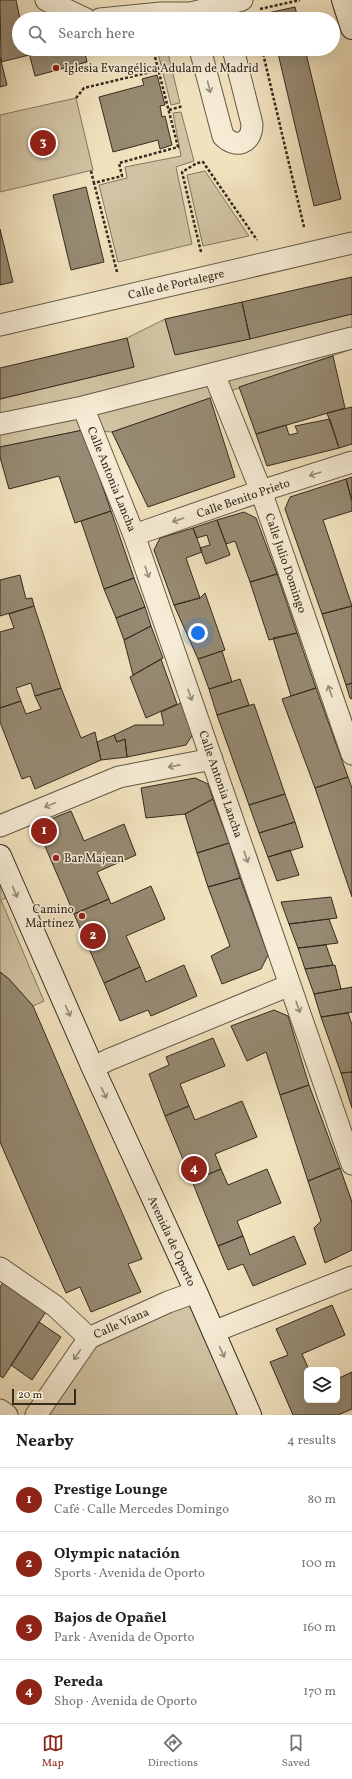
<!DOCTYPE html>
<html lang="en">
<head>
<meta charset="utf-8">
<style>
  :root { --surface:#fff; --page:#f2f2f2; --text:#222; --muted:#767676; --line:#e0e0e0; --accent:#8f2418 }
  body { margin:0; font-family:Vollkorn,serif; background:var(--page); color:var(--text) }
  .controls { position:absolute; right:12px; bottom:12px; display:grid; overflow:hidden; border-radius:6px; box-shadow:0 4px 16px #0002 }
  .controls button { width:36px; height:36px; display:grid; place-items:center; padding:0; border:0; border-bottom:1px solid var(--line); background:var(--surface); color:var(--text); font:20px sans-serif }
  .scale { position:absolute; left:12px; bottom:10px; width:64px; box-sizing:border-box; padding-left:4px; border:2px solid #342b1f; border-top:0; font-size:11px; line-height:14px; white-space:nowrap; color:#342b1f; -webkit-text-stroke:3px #f6ecd5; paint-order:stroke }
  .you { position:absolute; left:198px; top:633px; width:14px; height:14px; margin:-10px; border:3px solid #fff; border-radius:50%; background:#1a73e8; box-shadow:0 0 0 6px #1a73e833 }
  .badge { display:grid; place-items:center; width:26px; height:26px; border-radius:50%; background:var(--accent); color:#fff; font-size:13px; font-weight:700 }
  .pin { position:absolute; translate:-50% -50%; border:2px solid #fff; box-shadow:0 1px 4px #0006 }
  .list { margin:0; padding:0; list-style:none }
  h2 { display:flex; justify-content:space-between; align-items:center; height:52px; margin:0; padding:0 16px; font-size:17px }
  h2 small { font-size:13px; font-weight:400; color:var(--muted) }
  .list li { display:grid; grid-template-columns:26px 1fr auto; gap:12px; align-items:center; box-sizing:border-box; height:64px; padding:0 16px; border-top:1px solid var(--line) }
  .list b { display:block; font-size:15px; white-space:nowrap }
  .list p { margin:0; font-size:13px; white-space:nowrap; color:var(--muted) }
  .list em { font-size:13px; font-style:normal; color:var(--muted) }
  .icon { flex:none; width:22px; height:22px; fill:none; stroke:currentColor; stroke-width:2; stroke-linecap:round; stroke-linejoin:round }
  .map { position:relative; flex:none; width:352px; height:1415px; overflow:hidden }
  .search { position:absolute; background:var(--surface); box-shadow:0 4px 16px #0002; left:12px; right:12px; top:12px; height:44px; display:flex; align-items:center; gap:10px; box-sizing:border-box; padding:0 14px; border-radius:22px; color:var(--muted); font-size:15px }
  .sheet { height:308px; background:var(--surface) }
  nav { display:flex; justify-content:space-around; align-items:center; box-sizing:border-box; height:56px; border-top:1px solid var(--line); background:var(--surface); font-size:11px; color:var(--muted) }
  nav a { display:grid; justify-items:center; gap:2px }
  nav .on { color:var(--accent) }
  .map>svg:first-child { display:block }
  .green { fill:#d1c3a3; stroke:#827761 }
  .building { fill:#968a72; stroke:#342b1f }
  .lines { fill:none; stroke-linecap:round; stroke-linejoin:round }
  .street-casing { stroke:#635947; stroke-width:23 }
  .secondary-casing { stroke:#342b1f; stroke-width:24 }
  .path { stroke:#342b1f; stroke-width:2.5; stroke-dasharray:3 2; stroke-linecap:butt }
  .street { stroke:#f6ecd5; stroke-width:21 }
  .secondary { stroke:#f6ecd5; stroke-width:22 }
  .oneway { stroke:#958c7a }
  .poi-dot { fill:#8f2418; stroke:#f6ecd5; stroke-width:1.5 }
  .labels { text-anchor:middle; stroke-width:3; stroke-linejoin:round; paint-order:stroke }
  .poi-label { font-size:12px; fill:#342b1f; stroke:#f6ecd5; text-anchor:start }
  .street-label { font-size:12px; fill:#342b1f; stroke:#f6ecd5 }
</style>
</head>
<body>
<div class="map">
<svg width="352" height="1415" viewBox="0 0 352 1415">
  <rect width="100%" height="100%" fill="#f1e2be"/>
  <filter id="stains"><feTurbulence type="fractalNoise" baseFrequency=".005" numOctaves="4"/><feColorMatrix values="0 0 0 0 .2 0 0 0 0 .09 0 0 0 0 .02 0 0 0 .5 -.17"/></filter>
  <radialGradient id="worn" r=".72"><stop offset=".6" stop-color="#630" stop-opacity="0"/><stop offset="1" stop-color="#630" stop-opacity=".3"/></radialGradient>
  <path class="green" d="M157,49H167L180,103L171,105Z
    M76,98L93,170L0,192V115Z
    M181,112L194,161L176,167L192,244L118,262L99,185L127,178L125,167L181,156L173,113Z
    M205,171L249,236L203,246L187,175Z
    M352,314V349L112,432L83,430L0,447V399L134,367L127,338L165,319L175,354Z
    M0,880L8,897L1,900L44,1001L33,1006L9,979L0,972Z
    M196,1292L250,1415H36L89,1338Z"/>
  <path class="building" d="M0,0H16L20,19L19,49H28L29,55L1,62Z
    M295,7L298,19H270L268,13Z
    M28,49H84L87,62L35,76Z
    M277,49H305L341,199L314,206Z
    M0,57L7,85L0,87Z
    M157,75L165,105L160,106L162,117L165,116L172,145L160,149L158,140L113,152L99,97L144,85L142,79Z
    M86,187L104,262L71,270L53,195Z
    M0,229L13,282L0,285Z
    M352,277V314L250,339L242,302Z
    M242,302L250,339L175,355L165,319Z
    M127,338L134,367L0,399V368Z
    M333,356L345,408L256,434L239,387Z
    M210,398L235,477L148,507L112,432Z
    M352,407V444L339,448L327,413Z
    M330,419L339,448L267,466L256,434L286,425L289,435L298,433L295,426Z
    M83,430L111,511L75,523L59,476L9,489L0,457V447Z
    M352,477V501L346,479Z
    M346,479L352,501V511L323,520L352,606L322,614L285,509L290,497Z
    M111,511L134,578L104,589L81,521Z
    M244,512L256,518L277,574L250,582L235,541L226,544L217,520Z
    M217,520L230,555L206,564L200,548L210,545L207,535L197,538L193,528Z
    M193,528L202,552L186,558L200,598L174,605L154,550L160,538Z
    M277,574L297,633L269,640L250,582Z
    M20,575L26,599L32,598L34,606L0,616V580Z
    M134,578L145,607L116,618L104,589Z
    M205,593L225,650L198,659L174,605L200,598Z
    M34,606L61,688L35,696L31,683L16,688L21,701L0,708V632L14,628L9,614Z
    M352,606V683L346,685L322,614Z
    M145,607L151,626L124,640L116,618Z
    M151,626L163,658L133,675L124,640Z
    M297,633L316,688L291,696L273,638Z
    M222,651L232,682L209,689L198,659Z
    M161,659L177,704L146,718L130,677Z
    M240,679L249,705L217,715L209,689Z
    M352,683V699L350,698L346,685Z
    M61,688L81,738L95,732L101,760L35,789L30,776L22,779L0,722V708L21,701L26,714L41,709L35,696Z
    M316,688L348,777L315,788L282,699Z
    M183,702L193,734L186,745L127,757L125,739L117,742L114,735L135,725H164L161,712Z
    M254,704L285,794L249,805L217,715Z
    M114,735L117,742L125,739L127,757L101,760L97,742Z
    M348,777L352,788V897L315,788Z
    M195,778L208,784L213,799L185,814L146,818L141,788Z
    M285,794L295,822L259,833L249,805Z
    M213,799L229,843L197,853L185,814Z
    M71,811L84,841L124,824L136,855L97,872L109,899L74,914L36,825Z
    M295,822L303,847L268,857L259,833Z
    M229,843L240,878L208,887L197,853Z
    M290,850L299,875L277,881L268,857Z
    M240,878L268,955L261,969L222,984L211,956L230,946L208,887Z
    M151,886L165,919L126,936L140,967L104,983L74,914L109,899L111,904Z
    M331,897L337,918L289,924L281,902Z
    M329,919L338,943L298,948L289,924Z
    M326,945L333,965L305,969L298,948Z
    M184,965L197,996L151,1016L148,1010L120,1021L104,983L140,967L146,982Z
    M335,965L341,989L314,994L305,969Z
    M0,972L9,979L33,1006L142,1259L128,1264L141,1292L91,1312L80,1287L66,1293L0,1142Z
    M352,987V1012L321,1017L314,994Z
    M274,1010L288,1016L309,1085L280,1095L266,1052L247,1061L231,1026Z
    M348,1013L352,1025V1072L341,1073L321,1017Z
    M213,1038L225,1066L180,1084L189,1106L165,1116L149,1074L169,1065L166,1057Z
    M352,1072V1108L341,1073Z
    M309,1085L340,1168L308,1181L280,1095Z
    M242,1101L257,1137L215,1154L221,1169L192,1181L165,1116L189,1106L195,1120Z
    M340,1168L352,1202V1250L325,1263L314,1228L321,1221L308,1181Z
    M221,1169L228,1185L267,1169L281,1203L237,1221L243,1236L218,1246L192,1181Z
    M243,1236L250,1255L294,1236L306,1264L253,1286L243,1264L228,1270L218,1246Z
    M4,1281L47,1310L3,1378L0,1376V1287Z
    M332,1305L345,1335L302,1354L309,1370H307V1400H337V1379L352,1372V1409L338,1415H293L270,1362L288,1355L276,1329Z
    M39,1322L61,1337L32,1380L11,1365Z"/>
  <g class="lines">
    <defs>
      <path id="street" d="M46,0L86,19
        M100,19L161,13H191L242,0
        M200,49L223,136C236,149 252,144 252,124L233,49
        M0,325L352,243
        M214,374L261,491L352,754
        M83,407L134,535L352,1164
        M0,424L83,407L352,338
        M134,535L261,491L352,462
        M0,826L119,777L212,759
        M93,1068L108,1060L290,985
        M0,1268L55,1306L89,1338
        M213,1332L352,1277
        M0,1410L7,1415
        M36,1415L89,1338L168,1302L196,1292"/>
      <path id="secondary" d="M343,0L352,28
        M0,856L93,1068L196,1292L250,1415"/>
    </defs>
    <use href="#street" class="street-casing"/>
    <use href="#secondary" class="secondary-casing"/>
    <path class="path" d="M260,9L300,0
      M262,49L304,227
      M76,98L84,88L159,70
      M169,110L183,106
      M91,171L94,183
      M201,252L182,172L197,163L203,162L257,240
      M117,272L94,183L122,176L119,163L178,147L153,49"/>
    <use href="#street" class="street"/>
    <use href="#secondary" class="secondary"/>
  </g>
  <defs><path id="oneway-shaft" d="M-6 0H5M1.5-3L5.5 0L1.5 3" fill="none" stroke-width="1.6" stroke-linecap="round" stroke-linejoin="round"/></defs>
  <g class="oneway">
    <use href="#oneway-shaft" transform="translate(209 87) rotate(76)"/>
    <use href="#oneway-shaft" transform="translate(315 474) rotate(162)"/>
    <use href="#oneway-shaft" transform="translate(178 520) rotate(161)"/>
    <use href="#oneway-shaft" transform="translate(147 572) rotate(71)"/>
    <use href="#oneway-shaft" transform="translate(330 691) rotate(-109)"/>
    <use href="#oneway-shaft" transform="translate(190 695) rotate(71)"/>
    <use href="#oneway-shaft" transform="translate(174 766) rotate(169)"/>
    <use href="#oneway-shaft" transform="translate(50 805) rotate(158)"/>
    <use href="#oneway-shaft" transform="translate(246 857) rotate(71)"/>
    <use href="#oneway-shaft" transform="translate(15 892) rotate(66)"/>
    <use href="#oneway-shaft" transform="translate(298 1007) rotate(71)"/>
    <use href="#oneway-shaft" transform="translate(68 1011) rotate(66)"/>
    <use href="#oneway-shaft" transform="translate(104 1093) rotate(65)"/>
    <use href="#oneway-shaft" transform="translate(222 1352) rotate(66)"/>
    <use href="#oneway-shaft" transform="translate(77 1355) rotate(124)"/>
  </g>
  <g class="poi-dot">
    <circle cx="56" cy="68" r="4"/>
    <circle cx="56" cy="858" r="4"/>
    <circle cx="82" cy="916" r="4"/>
  </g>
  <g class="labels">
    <g class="poi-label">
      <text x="64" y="72">Iglesia Evangélica Adulam de Madrid</text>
      <text x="64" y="862">Bar Majean</text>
      <text x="74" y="913" text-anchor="end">Camino<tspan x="74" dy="14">Martínez</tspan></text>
    </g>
    <g class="street-label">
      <text transform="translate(176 284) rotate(-13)" y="4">Calle de Portalegre</text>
      <text transform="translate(112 479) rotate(68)" y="4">Calle Antonia Lancha</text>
      <text transform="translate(243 498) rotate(-19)" y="4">Calle Benito Prieto</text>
      <text transform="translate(286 563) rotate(71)" y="4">Calle Julio Domingo</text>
      <text transform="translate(221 784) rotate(71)" y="4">Calle Antonia Lancha</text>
      <text transform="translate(172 1241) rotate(65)" y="4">Avenida de Oporto</text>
      <text transform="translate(121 1323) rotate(-24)" y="4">Calle Viana</text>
    </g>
  </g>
  <rect width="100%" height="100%" filter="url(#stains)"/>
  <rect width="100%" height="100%" fill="url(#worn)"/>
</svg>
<div class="controls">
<button><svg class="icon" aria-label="layers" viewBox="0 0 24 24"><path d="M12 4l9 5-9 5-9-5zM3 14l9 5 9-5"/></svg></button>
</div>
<div class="scale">20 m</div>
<div class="you"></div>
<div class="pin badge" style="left:44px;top:831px">1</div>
<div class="pin badge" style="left:93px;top:936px">2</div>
<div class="pin badge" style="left:43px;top:143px">3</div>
<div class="pin badge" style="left:194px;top:1169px">4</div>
<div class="search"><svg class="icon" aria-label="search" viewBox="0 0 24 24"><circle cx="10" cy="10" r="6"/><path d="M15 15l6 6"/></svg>Search here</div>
</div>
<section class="sheet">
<h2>Nearby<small>4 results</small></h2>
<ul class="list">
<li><span class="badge">1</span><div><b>Prestige Lounge</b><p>Café · Calle Mercedes Domingo</p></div><em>80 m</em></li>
<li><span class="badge">2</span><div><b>Olympic natación</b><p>Sports · Avenida de Oporto</p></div><em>100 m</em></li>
<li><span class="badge">3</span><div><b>Bajos de Opañel</b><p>Park · Avenida de Oporto</p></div><em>160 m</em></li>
<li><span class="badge">4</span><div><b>Pereda</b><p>Shop · Avenida de Oporto</p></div><em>170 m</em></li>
</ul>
</section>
<nav>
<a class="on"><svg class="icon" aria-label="map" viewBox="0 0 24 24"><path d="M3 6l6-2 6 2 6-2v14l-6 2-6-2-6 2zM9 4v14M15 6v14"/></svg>Map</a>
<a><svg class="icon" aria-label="directions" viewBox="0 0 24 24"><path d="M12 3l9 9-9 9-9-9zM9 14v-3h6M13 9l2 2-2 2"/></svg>Directions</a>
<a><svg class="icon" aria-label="saved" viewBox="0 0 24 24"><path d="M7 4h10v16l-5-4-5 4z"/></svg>Saved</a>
</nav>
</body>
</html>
